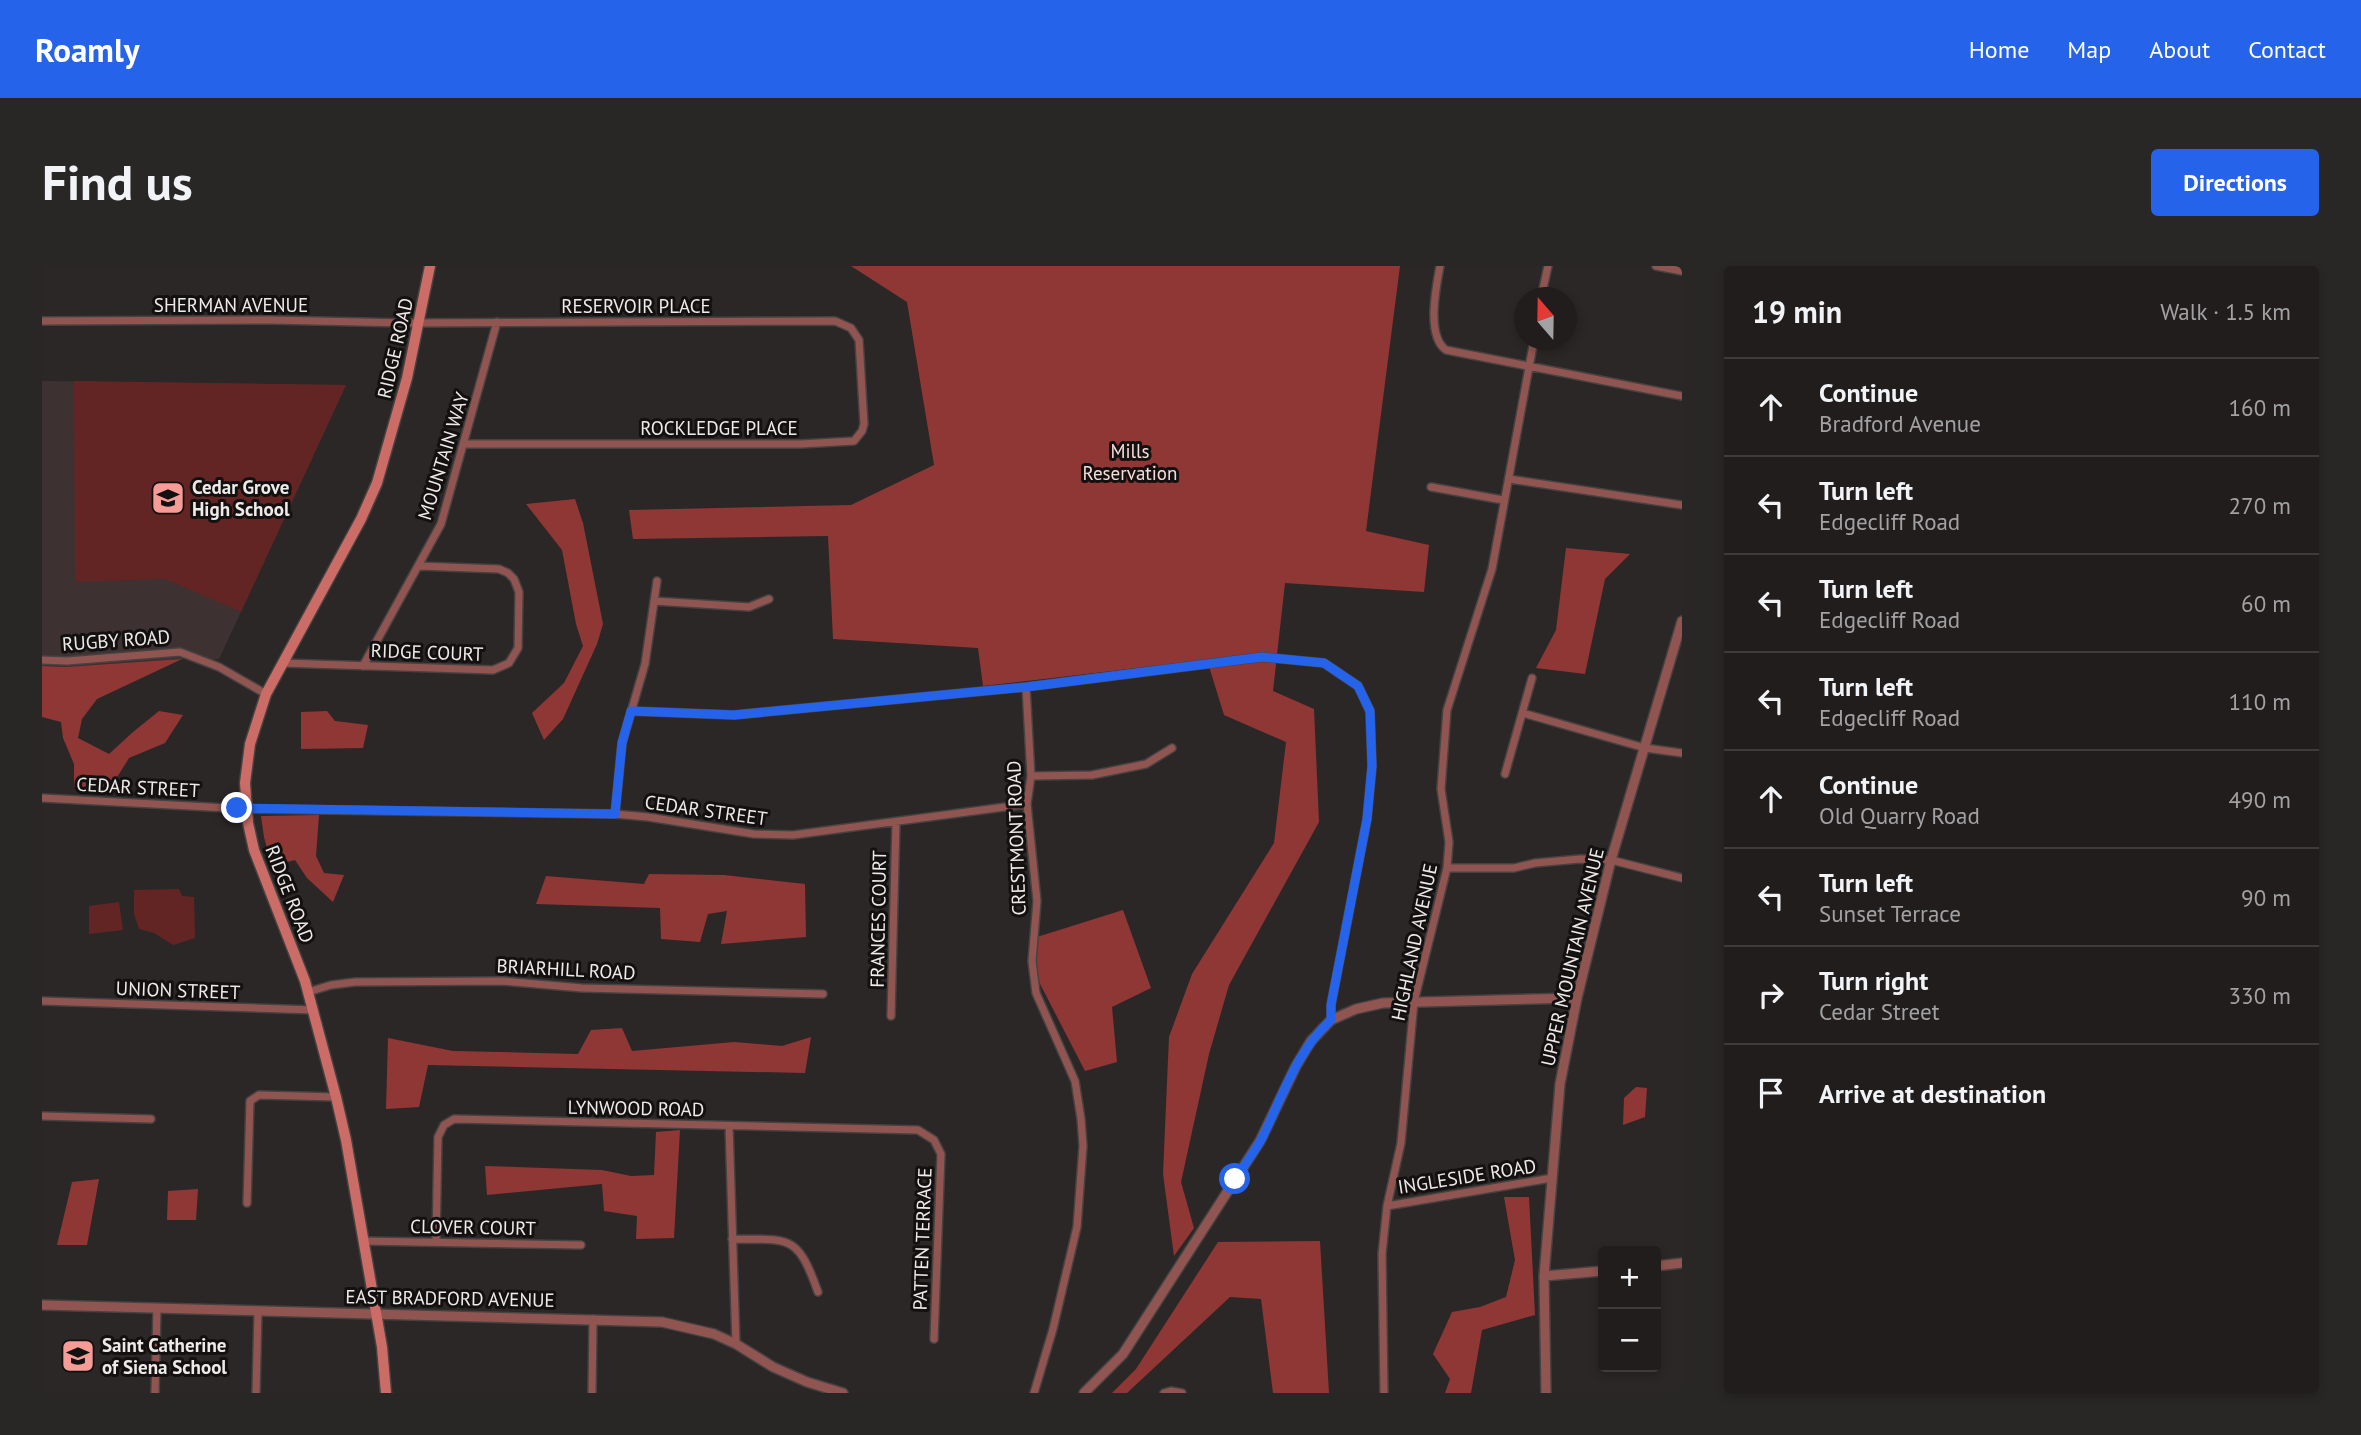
<!DOCTYPE html>
<html lang="en">
<head>
<meta charset="utf-8">
<style>
  :root { --surface:#211d1d; --page:#292626; --text:#f1f3f6; --muted:#a2a2a4; --line:#3e3b3b; --accent:#2563eb }
  body { margin:0; font-family:"PT Sans",sans-serif; background:var(--page); color:var(--text) }
  .controls { position:absolute; right:21px; bottom:21px; display:grid; overflow:hidden; border-radius:7px; box-shadow:0 4px 10px #0003 }
  .controls button { width:63px; height:63px; display:grid; place-items:center; padding:0; border:0; border-bottom:2px solid var(--line); background:var(--surface); color:var(--text); font:35px sans-serif }
  .compass { position:absolute; left:1472px; top:21px; width:63px; height:63px; border-radius:50%; background:var(--surface); box-shadow:0 4px 10px #0003; rotate:340deg }
  .stop { position:absolute; width:21px; height:21px; margin:-16px; border:5px solid #2563eb; border-radius:50%; background:#fff }
  .stop.end { background:#2563eb; border-color:#fff; box-shadow:0 2px 7px #0008 }
  .list { margin:0; padding:0; list-style:none }
  h2 { display:flex; justify-content:space-between; align-items:center; height:91px; margin:0; padding:0 28px; font-size:30px }
  h2 small { font-size:23px; font-weight:400; color:var(--muted) }
  .list li { display:grid; grid-template-columns:46px 1fr auto; gap:21px; align-items:center; box-sizing:border-box; height:98px; padding:0 28px; border-top:2px solid var(--line) }
  .list b { display:block; font-size:26px; white-space:nowrap }
  .list p { margin:0; font-size:23px; white-space:nowrap; color:var(--muted) }
  .list em { font-size:23px; font-style:normal; color:var(--muted) }
  .icon { flex:none; width:38px; height:38px; fill:none; stroke:currentColor; stroke-width:2; stroke-linecap:round; stroke-linejoin:round }
  .map { position:relative; flex:none; width:1640px; height:1127px; overflow:hidden; border-radius:7px }
  header { display:flex; align-items:center; gap:42px; box-sizing:border-box; height:98px; padding:0 35px; background:var(--accent); color:#fff }
  header strong { font-size:33px }
  nav { display:flex; gap:38px; margin-inline-start:auto; font-size:24px }
  .intro { display:flex; align-items:center; justify-content:space-between; box-sizing:border-box; height:168px; padding:0 42px }
  h1 { margin:0; font-size:49px }
  .button { padding:18px 32px; border-radius:7px; background:var(--accent); color:#fff; font-size:24px; font-weight:700 }
  main { display:flex; gap:42px; padding:0 42px }
  aside { flex:1; background:var(--surface); border-radius:7px; box-shadow:0 4px 10px #0003 }
  .map>svg:first-child { display:block }
  .built { fill:#3d3231 }
  .green { fill:#632524 }
  .forest { fill:#8f3735 }
  .lines { fill:none; stroke-linecap:round; stroke-linejoin:round }
  .minor-casing { stroke:#474242; stroke-width:10 }
  .tertiary-casing { stroke:#474242; stroke-width:12 }
  .secondary-casing { stroke:#474242; stroke-width:13 }
  .minor { stroke:#915551; stroke-width:7 }
  .tertiary { stroke:#915551; stroke-width:9 }
  .secondary { stroke:#cc6c67; stroke-width:10 }
  .route { stroke:#2563eb; stroke-width:9 }
  .labels { text-anchor:middle; stroke-width:6; stroke-linejoin:round; paint-order:stroke }
  .street-label { font-size:19px; fill:#edeae9; stroke:#131110 }
  .park-label { font-size:19px; fill:#f7dcda; stroke:#131110 }
  .poi-label { font-size:19px; font-weight:bold; fill:#edeae9; stroke:#131110; text-anchor:start }
</style>
</head>
<body>
<header>
<strong>Roamly</strong>
<nav><a>Home</a><a>Map</a><a>About</a><a>Contact</a></nav>
</header>
<div class="intro"><h1>Find us</h1><a class="button">Directions</a></div>
<main>
<div class="map">
<svg width="1640" height="1127" viewBox="0 0 1640 1127">
  <rect width="100%" height="100%" fill="#2c2727"/>
  <path class="built" d="M0,115L304,119L177,393H140L23,401L0,400Z"/>
  <path class="green" d="M32,115L304,119L199,346L123,313L33,316Z
    M137,623L140,630L152,631L153,672L131,679L112,667L97,663L92,648V624Z
    M77,636L81,664L47,668V640Z"/>
  <path class="forest" d="M809,0H1358L1324,265L1387,279L1382,326L1243,317L1231,425L1272,443L1277,556L1187,719L1167,788L1139,916L1152,962L1132,990L1121,908L1127,771L1150,708L1232,577L1244,476L1182,449L1165,394L941,420L936,382L791,373L786,270L591,273L587,244L809,239L892,199L865,36Z
    M533,233L541,257L561,358L555,378L521,453L502,474L490,447L522,417L541,380L534,358L520,284L484,238Z
    M1524,282L1588,288L1563,313L1543,408L1494,402L1514,364Z
    M140,393L55,433L40,453L36,472L67,488L91,466L117,445L141,449L123,477L87,492L69,521H32V498L21,472L19,456L0,451V400L23,401Z
    M285,445L293,455L326,459L321,482L259,483V446Z
    M277,549L274,590L282,607L302,609L291,636L265,612L253,594L230,600L222,571L219,550Z
    M607,608L682,609L763,618L764,671L679,678L685,645L666,648L658,676L619,673L618,642L494,638L504,610L602,618Z
    M1081,644L1109,722L1070,741L1075,796L1043,805L995,712V671Z
    M580,762L590,785L692,776L740,780L769,771L763,807L386,799L377,841L344,843L346,772L411,785L536,788L549,764Z
    M1594,821L1605,822L1603,851L1581,859L1582,832Z
    M638,864L632,972L594,973L595,950L562,945L560,918L445,929L443,900L560,904L589,910L612,909L614,866Z
    M57,913L45,979H15L30,916Z
    M156,923L154,954H125L126,925Z
    M1462,931H1487L1493,1049L1440,1064L1429,1127H1403L1408,1113L1391,1088L1410,1046L1438,1041L1464,1031L1473,994Z
    M1278,975L1287,1127H1231L1219,1033L1188,1031L1085,1127H1070L1094,1103L1176,976Z"/>
  <g class="lines">
    <defs>
      <path id="minor" d="M1398,0C1394,21 1384,70 1404,84L1640,130
        M1614,0L1640,5
        M1499,32L1506,0
        M0,55L229,54L364,57L793,55L809,62L817,74L822,158L820,165L812,175L759,178H423
        M1467,213L1640,239
        M1389,221L1461,234
        M612,335L707,341L727,333
        M0,394L25,395L138,386L177,401L224,428
        M240,397L451,404L467,397L476,382L477,326L472,313L466,307L457,303L377,300
        M321,400L399,258L455,56
        M984,421L989,510L985,538L995,635L990,695L994,727L1033,815L1039,853L1041,880L1035,961L1011,1063L992,1127
        M589,445L692,449L984,421L1220,391L1282,397L1316,420L1328,445L1330,500L1325,553L1289,739V754
        M1481,447L1603,482L1640,487
        M1463,508L1490,412
        M989,510L1050,509L1104,498L1130,482
        M0,532L204,543L573,548L606,551L712,568L751,569L985,538
        M573,548L580,477L603,398L615,315
        M1405,602H1472L1493,597L1538,593L1569,594L1640,612
        M266,726L289,719L313,716L461,715L540,722L781,728
        M0,735L272,744
        M849,750L854,556
        M0,850L109,853
        M687,860L694,1078
        M205,937L208,835L217,829L294,831
        M1345,940L1510,912
        M690,973C748,974 755,967 776,1026
        M321,975L539,979
        M394,976L396,871L402,859L412,853L876,864L892,874L899,888L892,1073
        M113,1127L115,1042
        M214,1127L216,1044
        M550,1127L551,1053
        M1122,1127L1129,1125L1140,1127
        M1342,1127L1340,988L1345,940L1359,877L1372,736L1405,602L1407,576L1399,523L1405,444L1450,303L1492,74"/>
      <path id="tertiary" d="M1614,1000L1640,997
        M1502,1010L1561,1005
        M0,1039L620,1056L672,1068L694,1078L731,1101L765,1116L801,1127
        M1042,1127L1081,1088L1218,875L1254,800L1269,775L1289,754L1314,743L1341,737L1535,732
        M1504,1127L1502,1010L1518,818L1535,732L1569,594L1640,355"/>
      <path id="secondary" d="M344,1127L340,1081L304,874L294,831L263,715L212,584L206,557L203,517L208,478L224,428L319,253L335,217L365,112L388,0"/>
    </defs>
    <use href="#minor" class="minor-casing"/>
    <use href="#tertiary" class="tertiary-casing"/>
    <use href="#secondary" class="secondary-casing"/>
    <use href="#minor" class="minor"/>
    <use href="#tertiary" class="tertiary"/>
    <use href="#secondary" class="secondary"/>
  </g>
  <g class="lines">
    <path class="route" d="M195,542L573,548L580,477L589,445L692,449L984,421L1220,391L1282,397L1316,420L1328,445L1330,500L1325,553L1289,739V754C1255,784 1240,831 1220,872C1212,886 1202,900 1193,913"/>
  </g>
  <defs>
    <symbol id="school-square" viewBox="-11 -11 22 22"><rect x="-9" y="-9" width="18" height="18" rx="4" fill="#f59c96" stroke="#131110"/><path d="M0-5L7-2L0 1L-7-2ZM-4 1L0 2.5L4 1V4Q0 6-4 4Z" fill="#111"/></symbol>
  </defs>
  <g fill-rule="evenodd">
    <use href="#school-square" x="107" y="213" width="38" height="38"/>
    <use href="#school-square" x="17" y="1071" width="38" height="38"/>
  </g>
  <g class="labels">
    <g class="street-label">
      <text x="189" y="46">SHERMAN AVENUE</text>
      <text x="594" y="47">RESERVOIR PLACE</text>
      <text transform="translate(353 82) rotate(-77)" y="7">RIDGE ROAD</text>
      <text x="677" y="169">ROCKLEDGE PLACE</text>
      <text transform="translate(401 190) rotate(-73)" y="7">MOUNTAIN WAY</text>
      <text transform="translate(74 374) rotate(-4)" y="7">RUGBY ROAD</text>
      <text transform="translate(385 386) rotate(2)" y="7">RIDGE COURT</text>
      <text transform="translate(96 521) rotate(3)" y="7">CEDAR STREET</text>
      <text transform="translate(664 544) rotate(8)" y="7">CEDAR STREET</text>
      <text transform="translate(974 572) rotate(-92)" y="7">CRESTMONT ROAD</text>
      <text transform="translate(248 628) rotate(69)" y="7">RIDGE ROAD</text>
      <text transform="translate(836 653) rotate(-89)" y="7">FRANCES COURT</text>
      <text transform="translate(1372 676) rotate(-78)" y="7">HIGHLAND AVENUE</text>
      <text transform="translate(1530 691) rotate(-77)" y="7">UPPER MOUNTAIN AVENUE</text>
      <text transform="translate(524 703) rotate(3)" y="7">BRIARHILL ROAD</text>
      <text transform="translate(136 724) rotate(2)" y="7">UNION STREET</text>
      <text transform="translate(594 842) rotate(1)" y="7">LYNWOOD ROAD</text>
      <text transform="translate(1425 910) rotate(-9)" y="7">INGLESIDE ROAD</text>
      <text transform="translate(431 961) rotate(1)" y="7">CLOVER COURT</text>
      <text transform="translate(880 973) rotate(-88)" y="7">PATTEN TERRACE</text>
      <text transform="translate(408 1032) rotate(1)" y="7">EAST BRADFORD AVENUE</text>
    </g>
    <g class="park-label">
      <text x="1088" y="192">Mills<tspan x="1088" dy="22">Reservation</tspan></text>
    </g>
    <g class="poi-label">
      <text x="150" y="228">Cedar Grove<tspan x="150" dy="22">High School</tspan></text>
      <text x="60" y="1086">Saint Catherine<tspan x="60" dy="22">of Siena School</tspan></text>
    </g>
  </g>
</svg>
<div class="controls">
<button>+</button>
<button>−</button>
</div>
<svg class="compass" viewBox="-18 -18 36 36"><path d="M0-13l5 13h-10z" fill="#e53935"/><path d="M0 13l5-13h-10z" fill="#a2a2a4"/></svg>
<div class="stop" style="left:1193px;top:913px"></div>
<div class="stop end" style="left:195px;top:542px"></div>
</div>
<aside>
<h2>19 min<small>Walk · 1.5 km</small></h2>
<ul class="list">
<li><svg class="icon" aria-label="ahead" viewBox="0 0 24 24"><path d="M12 20V5M6 11l6-6 6 6"/></svg><div><b>Continue</b><p>Bradford Avenue</p></div><em>160 m</em></li>
<li><svg class="icon" aria-label="left" viewBox="0 0 24 24"><path d="M17 20v-9H6M10 6l-5 5 5 5"/></svg><div><b>Turn left</b><p>Edgecliff Road</p></div><em>270 m</em></li>
<li><svg class="icon" aria-label="left" viewBox="0 0 24 24"><path d="M17 20v-9H6M10 6l-5 5 5 5"/></svg><div><b>Turn left</b><p>Edgecliff Road</p></div><em>60 m</em></li>
<li><svg class="icon" aria-label="left" viewBox="0 0 24 24"><path d="M17 20v-9H6M10 6l-5 5 5 5"/></svg><div><b>Turn left</b><p>Edgecliff Road</p></div><em>110 m</em></li>
<li><svg class="icon" aria-label="ahead" viewBox="0 0 24 24"><path d="M12 20V5M6 11l6-6 6 6"/></svg><div><b>Continue</b><p>Old Quarry Road</p></div><em>490 m</em></li>
<li><svg class="icon" aria-label="left" viewBox="0 0 24 24"><path d="M17 20v-9H6M10 6l-5 5 5 5"/></svg><div><b>Turn left</b><p>Sunset Terrace</p></div><em>90 m</em></li>
<li><svg class="icon" aria-label="right" viewBox="0 0 24 24"><path d="M7 20v-9h11M14 6l5 5-5 5"/></svg><div><b>Turn right</b><p>Cedar Street</p></div><em>330 m</em></li>
<li><svg class="icon" aria-label="arrive" viewBox="0 0 24 24"><path d="M6 21V4h12l-3 4 3 4H6"/></svg><div><b>Arrive at destination</b></div></li>
</ul>
</aside>
</main>
</body>
</html>
